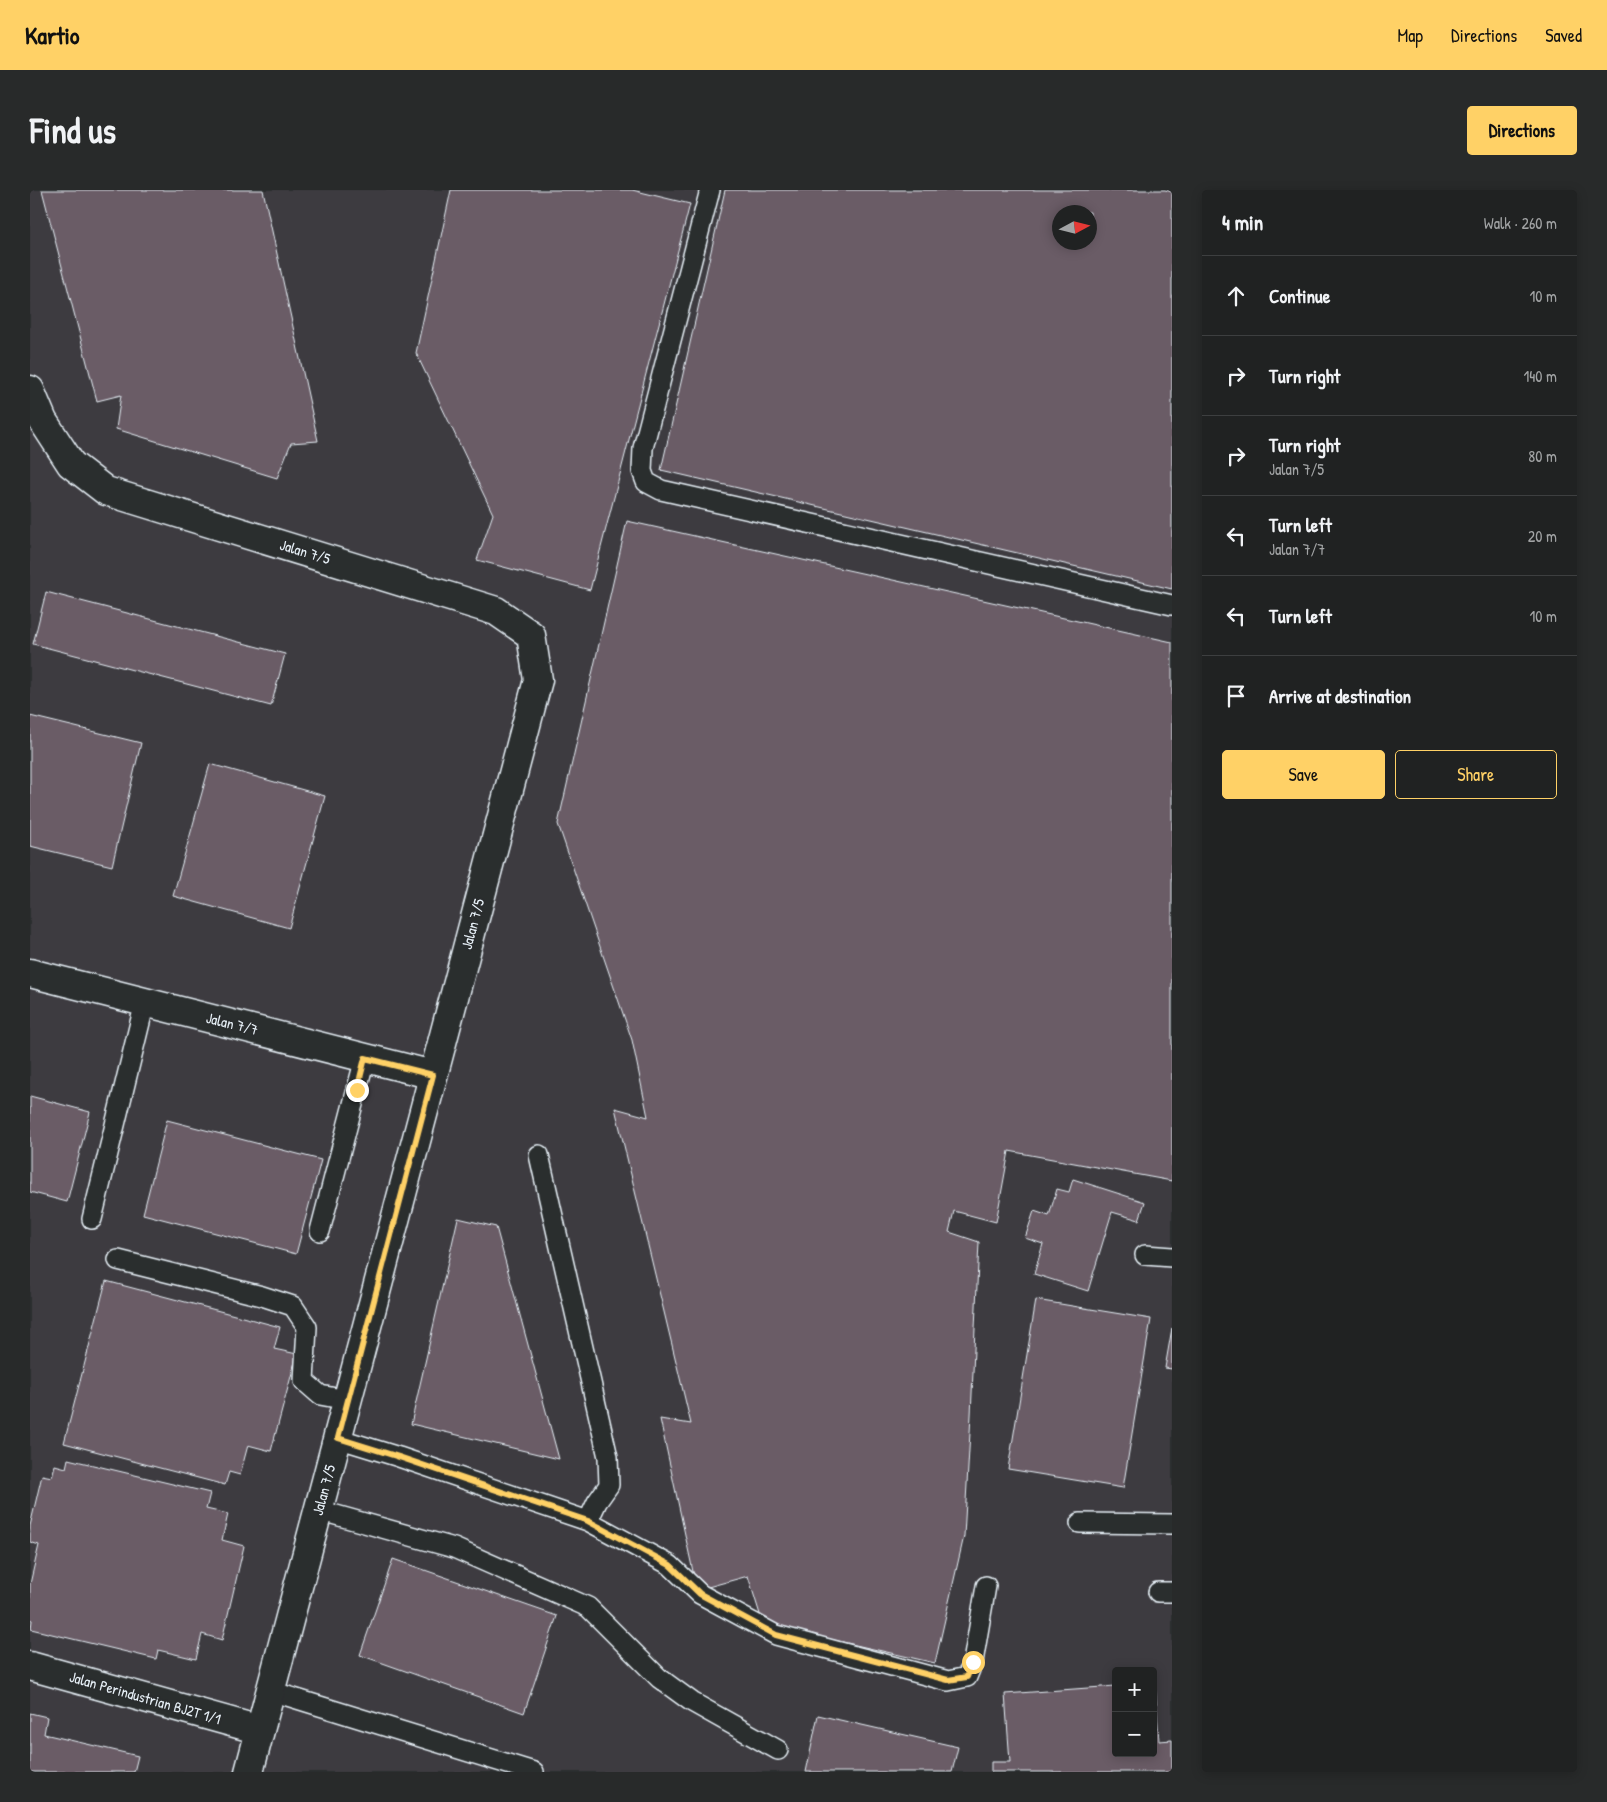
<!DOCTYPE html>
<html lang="en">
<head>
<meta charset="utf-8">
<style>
  :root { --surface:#202222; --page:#282a2a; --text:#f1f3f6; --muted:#a2a4a5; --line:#3d3f40; --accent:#ffd166 }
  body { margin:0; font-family:"Patrick Hand",sans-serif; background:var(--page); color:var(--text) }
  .controls { position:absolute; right:15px; bottom:15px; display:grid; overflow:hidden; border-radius:5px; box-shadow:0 2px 12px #0003 }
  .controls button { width:45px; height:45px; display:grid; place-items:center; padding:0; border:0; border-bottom:1px solid var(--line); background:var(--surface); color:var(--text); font:25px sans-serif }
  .compass { position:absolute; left:1022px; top:15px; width:45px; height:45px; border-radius:50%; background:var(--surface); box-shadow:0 2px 12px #0003; rotate:83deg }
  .stop { position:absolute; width:15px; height:15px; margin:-11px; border:4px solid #ffd166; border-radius:50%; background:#fff }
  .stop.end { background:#ffd166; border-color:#fff; box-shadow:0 1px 5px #0008 }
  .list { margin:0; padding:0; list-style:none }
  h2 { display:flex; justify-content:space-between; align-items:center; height:65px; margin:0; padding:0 20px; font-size:21px }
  h2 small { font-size:16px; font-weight:400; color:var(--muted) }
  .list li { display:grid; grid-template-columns:32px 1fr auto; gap:15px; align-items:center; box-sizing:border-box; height:80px; padding:0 20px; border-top:1px solid var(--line) }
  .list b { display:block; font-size:19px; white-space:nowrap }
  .list p { margin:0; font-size:16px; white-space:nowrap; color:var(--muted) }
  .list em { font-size:16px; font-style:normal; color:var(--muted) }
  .actions { display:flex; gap:10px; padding:15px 20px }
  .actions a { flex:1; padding:11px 0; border:1px solid var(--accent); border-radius:5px; text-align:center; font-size:18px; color:var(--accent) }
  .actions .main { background:var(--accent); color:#111 }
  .icon { flex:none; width:28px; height:28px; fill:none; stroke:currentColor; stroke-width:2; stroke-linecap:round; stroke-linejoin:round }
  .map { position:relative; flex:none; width:1142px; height:1582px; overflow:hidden; border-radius:5px }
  header { display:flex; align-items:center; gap:30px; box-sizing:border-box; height:70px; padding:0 25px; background:var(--accent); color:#111 }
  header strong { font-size:24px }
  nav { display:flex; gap:28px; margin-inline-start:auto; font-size:18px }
  .intro { display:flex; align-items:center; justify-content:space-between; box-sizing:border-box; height:120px; padding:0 30px }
  h1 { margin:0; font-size:35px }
  .button { padding:12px 22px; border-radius:5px; background:var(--accent); color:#111; font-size:18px; font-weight:700 }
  main { display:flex; gap:30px; padding:0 30px }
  aside { flex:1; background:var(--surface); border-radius:5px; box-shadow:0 2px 12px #0003 }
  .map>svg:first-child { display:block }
  .built { fill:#3d3b3f; fill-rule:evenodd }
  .building { fill:#6a5b66; stroke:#e8f1f8; fill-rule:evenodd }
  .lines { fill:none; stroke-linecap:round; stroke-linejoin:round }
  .service-casing { stroke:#e8f1f8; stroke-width:22 }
  .minor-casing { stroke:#e8f1f8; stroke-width:31 }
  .service { stroke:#2a2d2e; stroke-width:19 }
  .minor { stroke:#2a2d2e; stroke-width:28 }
  .route { stroke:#ffd166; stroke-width:6 }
  .labels { text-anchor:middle; stroke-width:4; stroke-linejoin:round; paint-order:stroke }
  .street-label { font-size:15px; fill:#e8f1f8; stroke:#2a2d2e }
</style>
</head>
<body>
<header>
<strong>Kartio</strong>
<nav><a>Map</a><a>Directions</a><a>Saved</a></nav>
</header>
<div class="intro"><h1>Find us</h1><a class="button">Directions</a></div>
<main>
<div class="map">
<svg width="1142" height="1582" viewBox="0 0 1142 1582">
  <rect width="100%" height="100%" fill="#2a2d2e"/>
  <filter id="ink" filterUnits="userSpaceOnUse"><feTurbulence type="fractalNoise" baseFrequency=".02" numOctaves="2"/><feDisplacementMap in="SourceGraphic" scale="10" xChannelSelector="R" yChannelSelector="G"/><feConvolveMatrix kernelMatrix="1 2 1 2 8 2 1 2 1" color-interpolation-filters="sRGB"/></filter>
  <g filter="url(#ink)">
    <path class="built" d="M0,0H1142V1582H0ZM1030,22H1060V52H1030ZM1086,1481H1123V1563H1086Z"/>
    <path class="building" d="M12,0H233L288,251L261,253L247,288L86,239L91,205L67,211Z
      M421,0H602L660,14L560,400L447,370L463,324L386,163Z
      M695,0H1135L1142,2V399L631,280ZM1030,22H1060V52H1030Z
      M597,331L1142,452V991L979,961L966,1032L924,1021L919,1042L949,1052L941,1225L934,1346L905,1473L733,1434L718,1386L667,1400L630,1229L661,1234L585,918L618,927L602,850L528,634Z
      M16,402L255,464L241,516L3,454Z
      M0,526L111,553L82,676L0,656Z
      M180,574L295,606L259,738L143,706Z
      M0,906L60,922L37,1012L0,1002Z
      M137,930L291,970L266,1064L113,1024Z
      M1043,989L1115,1012L1109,1030L1082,1022L1058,1101L1004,1084L1013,1054L995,1048L1004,1021L1019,1026L1027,999L1039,1002Z
      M428,1028L466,1037L529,1269L381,1234Z
      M76,1091L250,1137L244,1159L267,1164L241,1261L218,1255L210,1285L199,1282L195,1295L34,1253Z
      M1006,1110L1121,1129L1093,1298L978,1279Z
      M1142,1138V1179L1135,1178Z
      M38,1269L180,1303L176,1319L198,1324L192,1350L214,1356L192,1450L172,1444L166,1469L128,1460L126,1469L1,1439L2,1430L0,1429V1394L9,1355L0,1352V1336L12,1285L22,1287L25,1275L36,1278Z
      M363,1369L527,1426L494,1523L330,1465Z
      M1123,1493H1125L1129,1551L1142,1550V1582H961V1572H980L975,1504L1086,1496V1563H1123Z
      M0,1523L17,1527L14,1544L108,1566L104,1582H0Z
      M788,1525L928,1557L922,1582H776Z"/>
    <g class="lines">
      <defs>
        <path id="service" d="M680,0L613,258L612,281L616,292L631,300L1142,415
          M509,965L578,1267L579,1295L567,1312L558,1331
          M62,1029L115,812
          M290,1041L335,868
          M1115,1065L1142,1067
          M88,1070L232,1106L263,1116L277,1137L274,1191L290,1205L317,1210
          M307,1248L369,1267L558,1331L640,1375L670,1404L746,1445L918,1491L937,1487L943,1472L956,1396
          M288,1320L424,1358L558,1417L629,1488L662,1512L748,1560
          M1050,1333L1142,1334
          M1128,1402H1142
          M241,1501L504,1582"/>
        <path id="minor" d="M0,200L13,231L41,274L76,301L466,421L501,445L508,490L219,1582
          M0,783L403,885
          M0,1476L230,1540"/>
      </defs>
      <use href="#service" class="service-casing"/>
      <use href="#minor" class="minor-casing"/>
      <use href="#service" class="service"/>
      <use href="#minor" class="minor"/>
    </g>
  </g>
  <g class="lines" filter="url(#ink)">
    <path class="route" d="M327,900L335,868L403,885L308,1248L369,1267L558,1331L640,1375L670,1404L746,1445L918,1490L937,1487L943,1472"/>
  </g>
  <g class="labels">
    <g class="street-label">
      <text transform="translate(275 362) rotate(17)" y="5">Jalan 7/5</text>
      <text transform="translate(443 734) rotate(-75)" y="5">Jalan 7/5</text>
      <text transform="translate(202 834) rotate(14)" y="5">Jalan 7/7</text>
      <text transform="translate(294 1300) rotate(-75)" y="5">Jalan 7/5</text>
      <text transform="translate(115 1508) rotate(16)" y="5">Jalan Perindustrian BJ2T 1/1</text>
    </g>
  </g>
</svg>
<div class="controls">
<button>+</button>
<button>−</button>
</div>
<svg class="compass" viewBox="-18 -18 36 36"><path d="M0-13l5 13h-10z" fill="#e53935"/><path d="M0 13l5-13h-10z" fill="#a2a4a5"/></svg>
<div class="stop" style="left:943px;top:1472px"></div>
<div class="stop end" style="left:327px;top:900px"></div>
</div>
<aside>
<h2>4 min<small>Walk · 260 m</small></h2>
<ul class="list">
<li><svg class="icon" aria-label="ahead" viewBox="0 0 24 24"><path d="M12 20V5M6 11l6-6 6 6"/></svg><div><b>Continue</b></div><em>10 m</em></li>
<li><svg class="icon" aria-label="right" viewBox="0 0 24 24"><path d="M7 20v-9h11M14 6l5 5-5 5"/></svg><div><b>Turn right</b></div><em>140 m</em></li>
<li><svg class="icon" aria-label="right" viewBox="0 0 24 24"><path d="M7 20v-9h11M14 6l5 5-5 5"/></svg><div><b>Turn right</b><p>Jalan 7/5</p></div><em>80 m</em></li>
<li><svg class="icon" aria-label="left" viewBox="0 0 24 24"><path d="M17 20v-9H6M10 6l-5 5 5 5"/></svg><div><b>Turn left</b><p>Jalan 7/7</p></div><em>20 m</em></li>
<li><svg class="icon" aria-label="left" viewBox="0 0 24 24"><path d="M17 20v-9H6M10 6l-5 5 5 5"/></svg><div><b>Turn left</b></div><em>10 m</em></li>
<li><svg class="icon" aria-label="arrive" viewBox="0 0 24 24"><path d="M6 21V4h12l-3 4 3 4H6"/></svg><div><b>Arrive at destination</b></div></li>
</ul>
<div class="actions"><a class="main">Save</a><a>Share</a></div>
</aside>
</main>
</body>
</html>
